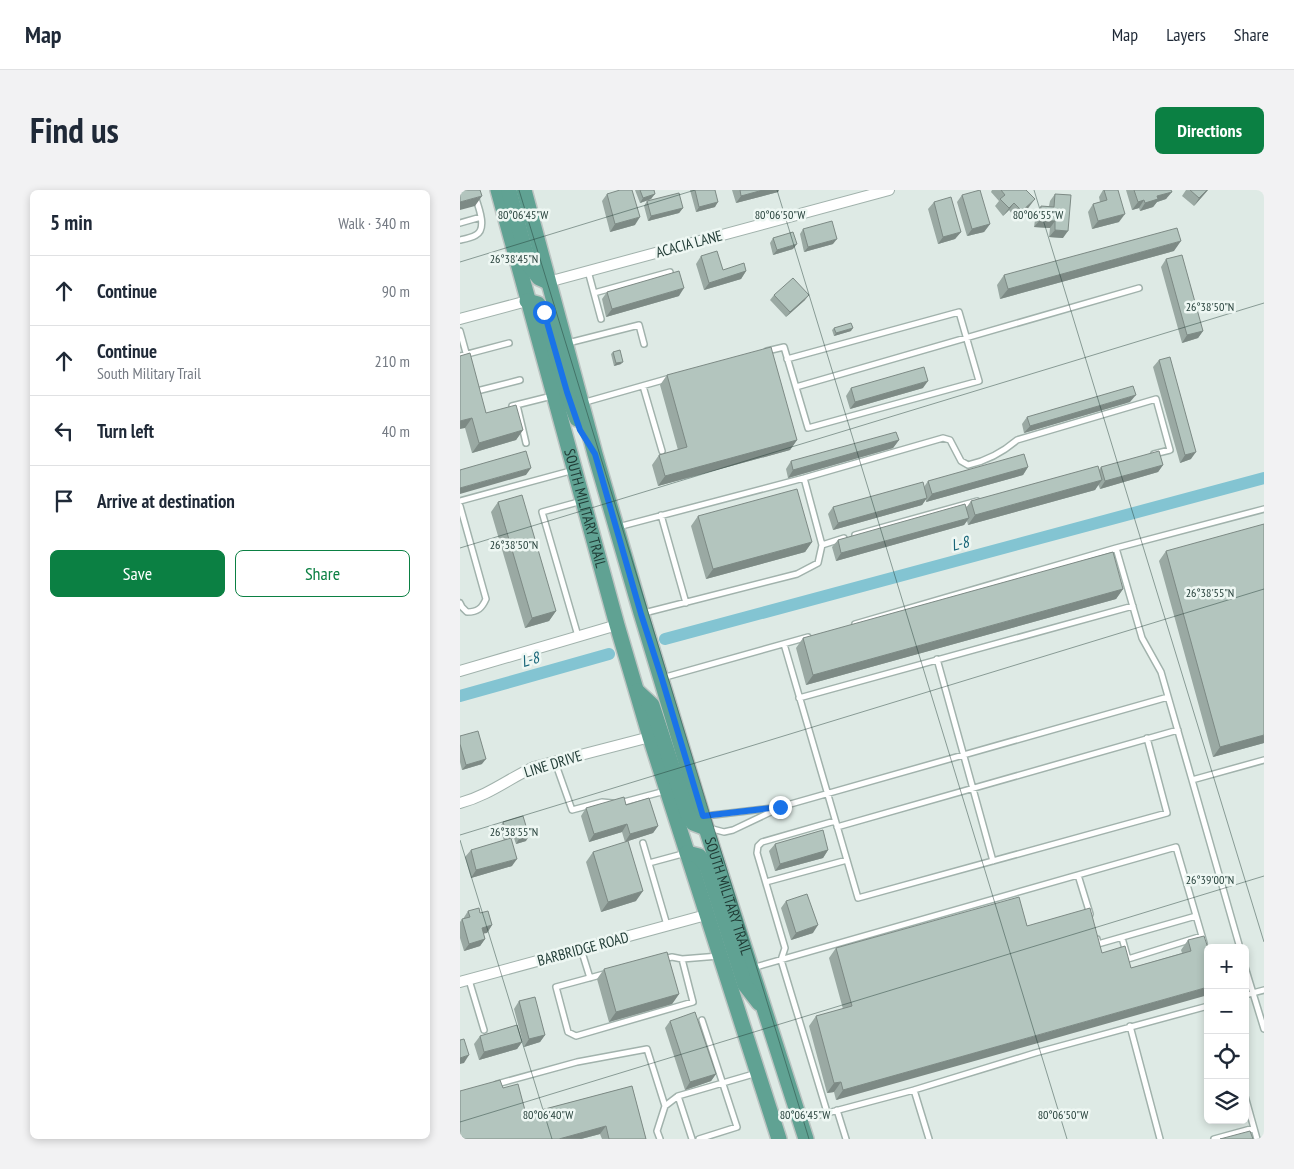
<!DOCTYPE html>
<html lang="en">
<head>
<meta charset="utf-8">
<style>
  :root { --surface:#fff; --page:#f2f2f3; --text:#1f2937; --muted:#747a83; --line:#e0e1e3; --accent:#0b8043 }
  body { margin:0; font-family:"PT Sans Narrow",sans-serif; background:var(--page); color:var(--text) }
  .controls { position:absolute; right:15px; bottom:15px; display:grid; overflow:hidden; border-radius:8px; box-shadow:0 2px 8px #0003 }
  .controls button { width:45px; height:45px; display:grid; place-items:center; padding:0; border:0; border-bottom:1px solid var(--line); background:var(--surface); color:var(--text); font:25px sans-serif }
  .stop { position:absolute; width:15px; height:15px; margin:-11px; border:4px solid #1a73e8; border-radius:50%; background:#fff }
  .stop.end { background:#1a73e8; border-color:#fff; box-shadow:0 1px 5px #0008 }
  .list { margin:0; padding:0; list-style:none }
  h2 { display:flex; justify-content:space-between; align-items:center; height:65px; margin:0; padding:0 20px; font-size:21px }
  h2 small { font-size:16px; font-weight:400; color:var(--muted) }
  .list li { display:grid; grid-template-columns:32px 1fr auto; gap:15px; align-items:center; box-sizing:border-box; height:70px; padding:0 20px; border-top:1px solid var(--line) }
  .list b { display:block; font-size:19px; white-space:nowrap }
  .list p { margin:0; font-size:16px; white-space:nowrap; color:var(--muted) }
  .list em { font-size:16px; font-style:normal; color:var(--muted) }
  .actions { display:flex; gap:10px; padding:15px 20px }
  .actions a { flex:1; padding:11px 0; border:1px solid var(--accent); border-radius:8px; text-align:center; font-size:18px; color:var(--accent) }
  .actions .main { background:var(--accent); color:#fff }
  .icon { flex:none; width:28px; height:28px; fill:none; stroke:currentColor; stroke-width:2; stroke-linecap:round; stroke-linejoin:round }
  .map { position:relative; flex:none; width:804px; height:949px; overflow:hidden; border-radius:8px }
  header { display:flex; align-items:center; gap:30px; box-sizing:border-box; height:70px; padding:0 25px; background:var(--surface); border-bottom:1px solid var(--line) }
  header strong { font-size:24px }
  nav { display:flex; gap:28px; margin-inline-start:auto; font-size:18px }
  .intro { display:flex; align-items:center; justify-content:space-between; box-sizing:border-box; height:120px; padding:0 30px }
  h1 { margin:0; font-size:35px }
  .button { padding:12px 22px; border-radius:8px; background:var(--accent); color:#fff; font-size:18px; font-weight:700 }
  main { display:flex; gap:30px; padding:0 30px }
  aside { flex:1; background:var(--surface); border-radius:8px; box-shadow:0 2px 8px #0003 }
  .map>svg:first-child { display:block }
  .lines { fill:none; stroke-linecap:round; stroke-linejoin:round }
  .canal { stroke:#83c4d2; stroke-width:12 }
  .lane-casing { stroke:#a1b2ac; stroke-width:8 }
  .street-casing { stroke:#a1b2ac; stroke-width:12 }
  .primary-casing { stroke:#bcc4c2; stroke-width:18 }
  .lane { stroke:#fff; stroke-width:5 }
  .street { stroke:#fff; stroke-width:10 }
  .primary { stroke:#60a293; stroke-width:15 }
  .wall { fill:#9aa9a3 }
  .shaded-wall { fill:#7d8a85 }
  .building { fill:#b3c5be; stroke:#7d8a85 }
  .route { stroke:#1a73e8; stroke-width:6 }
  .ticks { fill:none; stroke:#1f3a34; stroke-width:1; stroke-opacity:0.45 }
  .labels { text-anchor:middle; stroke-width:5; stroke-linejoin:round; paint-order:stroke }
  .street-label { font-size:15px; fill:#1f3a34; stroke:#eef7f3 }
  .water-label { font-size:16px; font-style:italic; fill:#176578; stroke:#eef7f3 }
  .ticks-label { font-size:12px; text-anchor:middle; fill:#1f3a34; stroke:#eef7f3; stroke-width:5; stroke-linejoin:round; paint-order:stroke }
</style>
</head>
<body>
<header>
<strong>Map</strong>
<nav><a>Map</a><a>Layers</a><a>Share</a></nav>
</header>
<div class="intro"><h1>Find us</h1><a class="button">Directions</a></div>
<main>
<aside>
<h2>5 min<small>Walk · 340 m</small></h2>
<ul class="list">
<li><svg class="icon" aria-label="ahead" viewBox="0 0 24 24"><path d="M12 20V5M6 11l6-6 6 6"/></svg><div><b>Continue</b></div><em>90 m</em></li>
<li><svg class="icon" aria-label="ahead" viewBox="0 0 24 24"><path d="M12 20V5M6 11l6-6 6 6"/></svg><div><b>Continue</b><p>South Military Trail</p></div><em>210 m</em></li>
<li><svg class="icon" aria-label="left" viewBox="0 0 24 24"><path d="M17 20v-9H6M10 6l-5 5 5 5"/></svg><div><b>Turn left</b></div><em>40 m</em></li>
<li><svg class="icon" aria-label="arrive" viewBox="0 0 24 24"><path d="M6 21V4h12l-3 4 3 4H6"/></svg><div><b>Arrive at destination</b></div></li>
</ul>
<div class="actions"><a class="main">Save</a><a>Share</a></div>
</aside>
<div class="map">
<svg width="804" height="949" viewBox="0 0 804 949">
  <rect width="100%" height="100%" fill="#deeae5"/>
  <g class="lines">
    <path class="canal" d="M205,449L804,288
      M0,506L149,464"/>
    <defs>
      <path id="lane" d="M0,33L21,27
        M0,50C5,49 11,48 16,45C29,38 16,11 13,0
        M128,81L141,129
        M134,103L210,82
        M0,141L8,170
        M108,153L179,135L184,154
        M307,161L324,157L348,238L519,191L499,122L327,169
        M0,166L49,153
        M183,196L202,261
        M336,197L679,98
        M17,201L60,190
        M122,213L210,188
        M57,215L66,253
        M52,216L92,206
        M344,288L362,355
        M0,311L114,280
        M0,316L26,409C22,418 18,422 7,422L2,417L0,413
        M201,325L226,413
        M158,337L344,288L483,248L490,250L501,271L508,275C526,271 543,262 557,250L696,209L710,260L694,264
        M395,345L517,311
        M656,358L682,448L701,482L732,590L804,570
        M184,423L337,384L358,373L362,355L384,348
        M395,434L656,358L804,319
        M118,446L82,322L122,311
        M324,454L398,708L707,623L687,548
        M477,469L533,671
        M202,488L348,447
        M339,508L673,416
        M95,572L112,620L142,612L152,613
        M732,590L780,758
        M160,613L205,601
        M245,626L320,617L708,507
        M377,637L718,540
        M249,638L264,642L273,640L315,620
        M183,653L207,735
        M189,673L226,663
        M618,685L630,724
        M306,692L387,670
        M662,748L668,769L742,746
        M637,749L638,754L736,726
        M121,759L130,788
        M203,769L212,767L222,769L259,766
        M785,777L804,839
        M292,778L716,657L744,753
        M144,784L96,797L108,842L116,846L233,812L222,769
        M9,790L24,840
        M785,805L804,800
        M670,836L700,949
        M37,894L117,872L187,859L205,916
        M454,900L469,949
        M218,906L232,949
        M785,906L797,949
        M377,920L386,949
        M367,922L321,770L325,758L297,663L298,656L302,652L375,631
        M341,930L454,900L575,863L748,816
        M200,949L197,941L205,916L218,906L297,883
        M239,949L277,937L242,830
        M754,949L794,938"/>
      <path id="street" d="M88,92L429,0
        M0,129L67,111
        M0,481L157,435
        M0,613C29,605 48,589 74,577L190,547
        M0,792L246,725"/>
      <g id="primary">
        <path id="s1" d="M38,0L157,435L190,547L319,949"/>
        <path id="s2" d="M64,0L135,264L181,423L246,638L346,949"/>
        <path d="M49,1L69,75L79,88L88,92"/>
        <path d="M67,111L78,114L84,122L107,203L117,229"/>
        <path d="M177,501L192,515L228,625L233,633L246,638"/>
        <path d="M227,663L239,666L247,677L285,795L299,813"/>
      </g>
    </defs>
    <use href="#lane" class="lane-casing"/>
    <use href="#street" class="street-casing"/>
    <use href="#primary" class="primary-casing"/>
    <use href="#lane" class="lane"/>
    <use href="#street" class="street"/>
    <use href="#primary" class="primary"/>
  </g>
  <path class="wall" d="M175,0H194L191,9L180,13Z
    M230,0H255V17L236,22Z
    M272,0H319L318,2L276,13Z
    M532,0H566L569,17L556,29L549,20L543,26L535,16L539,11L531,2Z
    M643,0H658L659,32L632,39L628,22L633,14L640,12L639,7Z
    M666,0H711L706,9L697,12L693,17L680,21L679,18L672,20Z
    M726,0H748L734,16L722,6Z
    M147,4L175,35L150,42L142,11Z
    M595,4L603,48L589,47L590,38L574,37L576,23L581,16H589L590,11Z
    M502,5L530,34L524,42L507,46L497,12Z
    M187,11L223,18L219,23L188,31L184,16Z
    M474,12L501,42L495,49L478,54L468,19Z
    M343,39L373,54L344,62L340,44Z
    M313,48L333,59L313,65L310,53Z
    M714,61L540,109L537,95L544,85Z
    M241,66L263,80L286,81L281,89L244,100L236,74Z
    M706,69L743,141L738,148L722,153L701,77Z
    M147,102L219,106L146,127L142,109Z
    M314,105L345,110L326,127L310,110Z
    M374,138L391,141L374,146L372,140Z
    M153,162L161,174L154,176L151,164Z
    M0,166L26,223L63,240L56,250L12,263L5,238Z
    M699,170L731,269L720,273L693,177Z
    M207,185L337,250L330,260L198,296L192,275L199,265L218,260L200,195Z
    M391,198H463L390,219L386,206Z
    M670,212L564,243L562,234L567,227Z
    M439,250L433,258L328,288L326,279L331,271Z
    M703,275L698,282L640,299L638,294L635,300L508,335L507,331L504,335L376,371L372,357L378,350L506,318L511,311L639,280L641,277Z
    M568,277L563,285L466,312V309L462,315L373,340L368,324L373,317L464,297L468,291Z
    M38,312L96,421L89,431L65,438L31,322Z
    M238,326L352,352L345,362L246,389L231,336Z
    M706,361L804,553L753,567L699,371Z
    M663,399L656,409L346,495L336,458L343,448Z
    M0,546L22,574L2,580L0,572Z
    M166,615L198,636L193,643L165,652L162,642L129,652L121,626L126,618Z
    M63,626L66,651L56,654L54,648L51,649L52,676L11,688L5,667L11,660L44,651L40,637L43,632Z
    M315,654L368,660L363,668L315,681L309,661Z
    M133,662L176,711L141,722L126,672Z
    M326,711L353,743L331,750L321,718Z
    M8,721L20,723L32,735L27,743H23L25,749L20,756L4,761L0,748V732L2,729H3Z
    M567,736L642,763L671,778L722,763L721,760L728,750L748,758L376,910L374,902L367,903L349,836L356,826L383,819L369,768L376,758Z
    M144,779L219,804L212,814L149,832L137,789Z
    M59,811L85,845L80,852L64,857L54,819Z
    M210,831L256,884L251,891L225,900L205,838Z
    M20,846L62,852L57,859L19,870L14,854Z
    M172,896L186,949H142L140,944L121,949H0L43,898L66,924Z"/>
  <path class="shaded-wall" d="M303,0H319L318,2L276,13L281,6Z
    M747,0H748L734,16L739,8Z
    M712,2L706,9L697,12L693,17L680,21L685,13L697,6Z
    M195,4L191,9L180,13L183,8Z
    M22,6L15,16L0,20V12Z
    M575,9L569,17L556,29L562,21Z
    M684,10L679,18L672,20L678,12Z
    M258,12L255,17L236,22L239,17Z
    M554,13L549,20L543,26L549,18Z
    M223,18L219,23L188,31L191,26Z
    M665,24L659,32L632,39L638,31Z
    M180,27L175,35L150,42L155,34Z
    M580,30L595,31L590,38L574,37Z
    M530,34L524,42L507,46L512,39Z
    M595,40L608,41L603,48L589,47Z
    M501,42L495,49L478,54L483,47Z
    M377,49L373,54L344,62L348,57Z
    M721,51L714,61L540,109L548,99Z
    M337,54L333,59L313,65L317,60Z
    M286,81L281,89L244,100L249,93Z
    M224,98L219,106L146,127L152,119Z
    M349,105L345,110L326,127L330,122Z
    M393,138L391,141L374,146L376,143Z
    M743,141L738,148L722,153L727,145Z
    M163,172L161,174L154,176L156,173Z
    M468,191L463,198L390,219L395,212Z
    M676,205L670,212L564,243L570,236Z
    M12,228L5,238L0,239V231Z
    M63,240L56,250L12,263L19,253Z
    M337,250L330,260L198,296L205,286Z
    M439,250L433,258L328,288L333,280Z
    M736,262L731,269L720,273L725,265Z
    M703,275L698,282L640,299L645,291Z
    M568,277L563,285L466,312L472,304Z
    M71,278L66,285L0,304V298Z
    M642,290L635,300L508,335L515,325Z
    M467,308L462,315L373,340L378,333Z
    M509,328L504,335L376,371L381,363Z
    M352,352L345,362L246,389L253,379Z
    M663,399L656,409L346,495L353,485Z
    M96,421L89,431L65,438L72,428Z
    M804,545V553L753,567L760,557Z
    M26,569L22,574L2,580L6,575Z
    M167,634L162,642L129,652L134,644Z
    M198,636L193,643L165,652L170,644Z
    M58,643L54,648L44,651L47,646Z
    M69,646L66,651L56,654L59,649Z
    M368,660L363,668L315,681L320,674Z
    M57,669L52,676L11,688L16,680Z
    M183,701L176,711L141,722L148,712Z
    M32,735L27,743L16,745L22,738Z
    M358,735L353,743L331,750L336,743Z
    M25,749L20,756L4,761L9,754Z
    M748,797V805L376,910L383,900Z
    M219,804L212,814L149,832L156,822Z
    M85,845L80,852L64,857L69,849Z
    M62,852L57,859L19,870L24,862Z
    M9,865L4,873L0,874V868Z
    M256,884L251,891L225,900L230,892Z
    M381,892L374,902L367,903L374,893Z
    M146,936L140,944L121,949H99Z"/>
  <path class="building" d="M0,0H20L22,6L0,12Z
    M160,0H172L180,27L155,34L147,4Z
    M180,0H194L195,4L183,8Z
    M235,0H255L258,12L239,17Z
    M280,0H303L281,6Z
    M520,0L530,34L512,39L502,5Z
    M541,0H566L575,9L562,21L554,13L549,18L540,9L545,5Z
    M644,0H658L665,24L638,31L633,14L647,10Z
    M674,0H711L712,2L697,6L698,9L685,13L684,10L678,12Z
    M730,0H747L739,8Z
    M219,3L223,18L191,26L187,11Z
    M595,4L611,5L608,41L595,40V31L580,30L581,16L594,17Z
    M491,7L501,42L483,47L474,12Z
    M372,31L377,49L348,57L343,39Z
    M717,38L721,51L548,99L544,85Z
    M333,42L337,54L317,60L313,48Z
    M257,61L263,80L284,73L286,81L249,93L241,66Z
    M722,65L743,141L727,145L706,69Z
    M219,81L224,98L152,119L147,102Z
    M333,88L349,105L330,122L314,105Z
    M391,133L393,138L376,143L374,138Z
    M311,157L337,250L205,286L199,265L227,257L207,185Z
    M160,160L163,172L156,173L153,162Z
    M10,163L26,223L56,215L63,240L19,253L12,228L0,231V166Z
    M710,167L736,262L725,265L699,170Z
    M464,177L468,191L395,212L391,198Z
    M673,196L676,205L570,236L567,227Z
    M436,242L439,250L333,280L331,271Z
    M66,261L71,278L0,298V280Z
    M699,261L703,275L645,291L641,277Z
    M564,264L568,277L472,304L468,291Z
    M638,276L642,290L515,325L511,311Z
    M463,292L467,308L378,333L373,317Z
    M337,299L352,352L253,379L238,326Z
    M62,305L96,421L72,428L38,312Z
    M505,314L509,328L381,363L378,350Z
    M804,334V545L760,557L706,361Z
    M653,362L663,399L353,485L343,448Z
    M18,541L26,569L6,575L0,554V546Z
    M164,607L166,615L189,608L198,636L170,644L167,634L134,644L126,618Z
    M63,626L69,646L59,649L58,643L47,646L43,632Z
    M363,640L368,660L320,674L315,654Z
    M51,648L57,669L16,680L11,660Z
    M168,651L183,701L148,712L133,662Z
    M347,704L358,735L336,743L326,711Z
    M559,707L567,736L630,718L642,763L665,756L671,778L731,761L728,750L744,746L748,758V797L383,900L381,892L374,893L356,826L392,816L376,758Z
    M19,718L20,723L28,721L32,735L22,738L25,749L9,754L2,729L10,727L8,721Z
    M207,762L219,804L156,822L144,779Z
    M75,807L85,845L69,849L59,811Z
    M235,822L256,884L230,892L210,831Z
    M57,835L62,852L24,862L20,846Z
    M4,849L9,865L0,868V850Z
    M40,890L43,898L58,894L66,924L172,896L186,949H149L146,936L99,949H0V901Z
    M790,941L793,949H760Z"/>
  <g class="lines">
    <path class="route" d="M84,122L107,202L120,240L135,264L181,424L202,489L243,626L320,617"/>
  </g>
  <path class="ticks" d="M59,0L349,949M317,0L607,949M574,0L804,752M0,72L235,0M0,358L804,113M0,645L804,399M0,650L92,949M0,932L804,686"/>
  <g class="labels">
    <g class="street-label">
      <text transform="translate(229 54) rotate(-15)" y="5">ACACIA LANE</text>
      <text dy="5" stroke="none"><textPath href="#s1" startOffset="330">SOUTH MILITARY TRAIL</textPath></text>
      <text transform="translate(93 574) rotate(-17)" y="5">LINE DRIVE</text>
      <text dy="5" stroke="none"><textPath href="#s2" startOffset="735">SOUTH MILITARY TRAIL</textPath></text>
      <text transform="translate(123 759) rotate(-15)" y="5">BARBRIDGE ROAD</text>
    </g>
    <g class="water-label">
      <text transform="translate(500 353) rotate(-15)" y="6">L-8</text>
      <text transform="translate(70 469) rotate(-16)" y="6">L-8</text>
    </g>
  </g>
  <g class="ticks-label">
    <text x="63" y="29">80°06'45"W</text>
    <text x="320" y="29">80°06'50"W</text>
    <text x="578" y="29">80°06'55"W</text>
    <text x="54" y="73">26°38'45"N</text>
    <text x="750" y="121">26°38'50"N</text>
    <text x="54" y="359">26°38'50"N</text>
    <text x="750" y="407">26°38'55"N</text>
    <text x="54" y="646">26°38'55"N</text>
    <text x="750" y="694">26°39'00"N</text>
    <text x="88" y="929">80°06'40"W</text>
    <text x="345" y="929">80°06'45"W</text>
    <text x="603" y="929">80°06'50"W</text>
  </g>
</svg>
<div class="controls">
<button>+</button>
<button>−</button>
<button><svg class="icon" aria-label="locate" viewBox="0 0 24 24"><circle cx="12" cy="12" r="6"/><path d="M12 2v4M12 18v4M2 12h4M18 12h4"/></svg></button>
<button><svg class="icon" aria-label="layers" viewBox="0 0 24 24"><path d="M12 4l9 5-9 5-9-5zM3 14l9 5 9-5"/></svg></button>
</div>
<div class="stop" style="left:84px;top:122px"></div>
<div class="stop end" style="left:320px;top:617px"></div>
</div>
</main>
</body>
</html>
